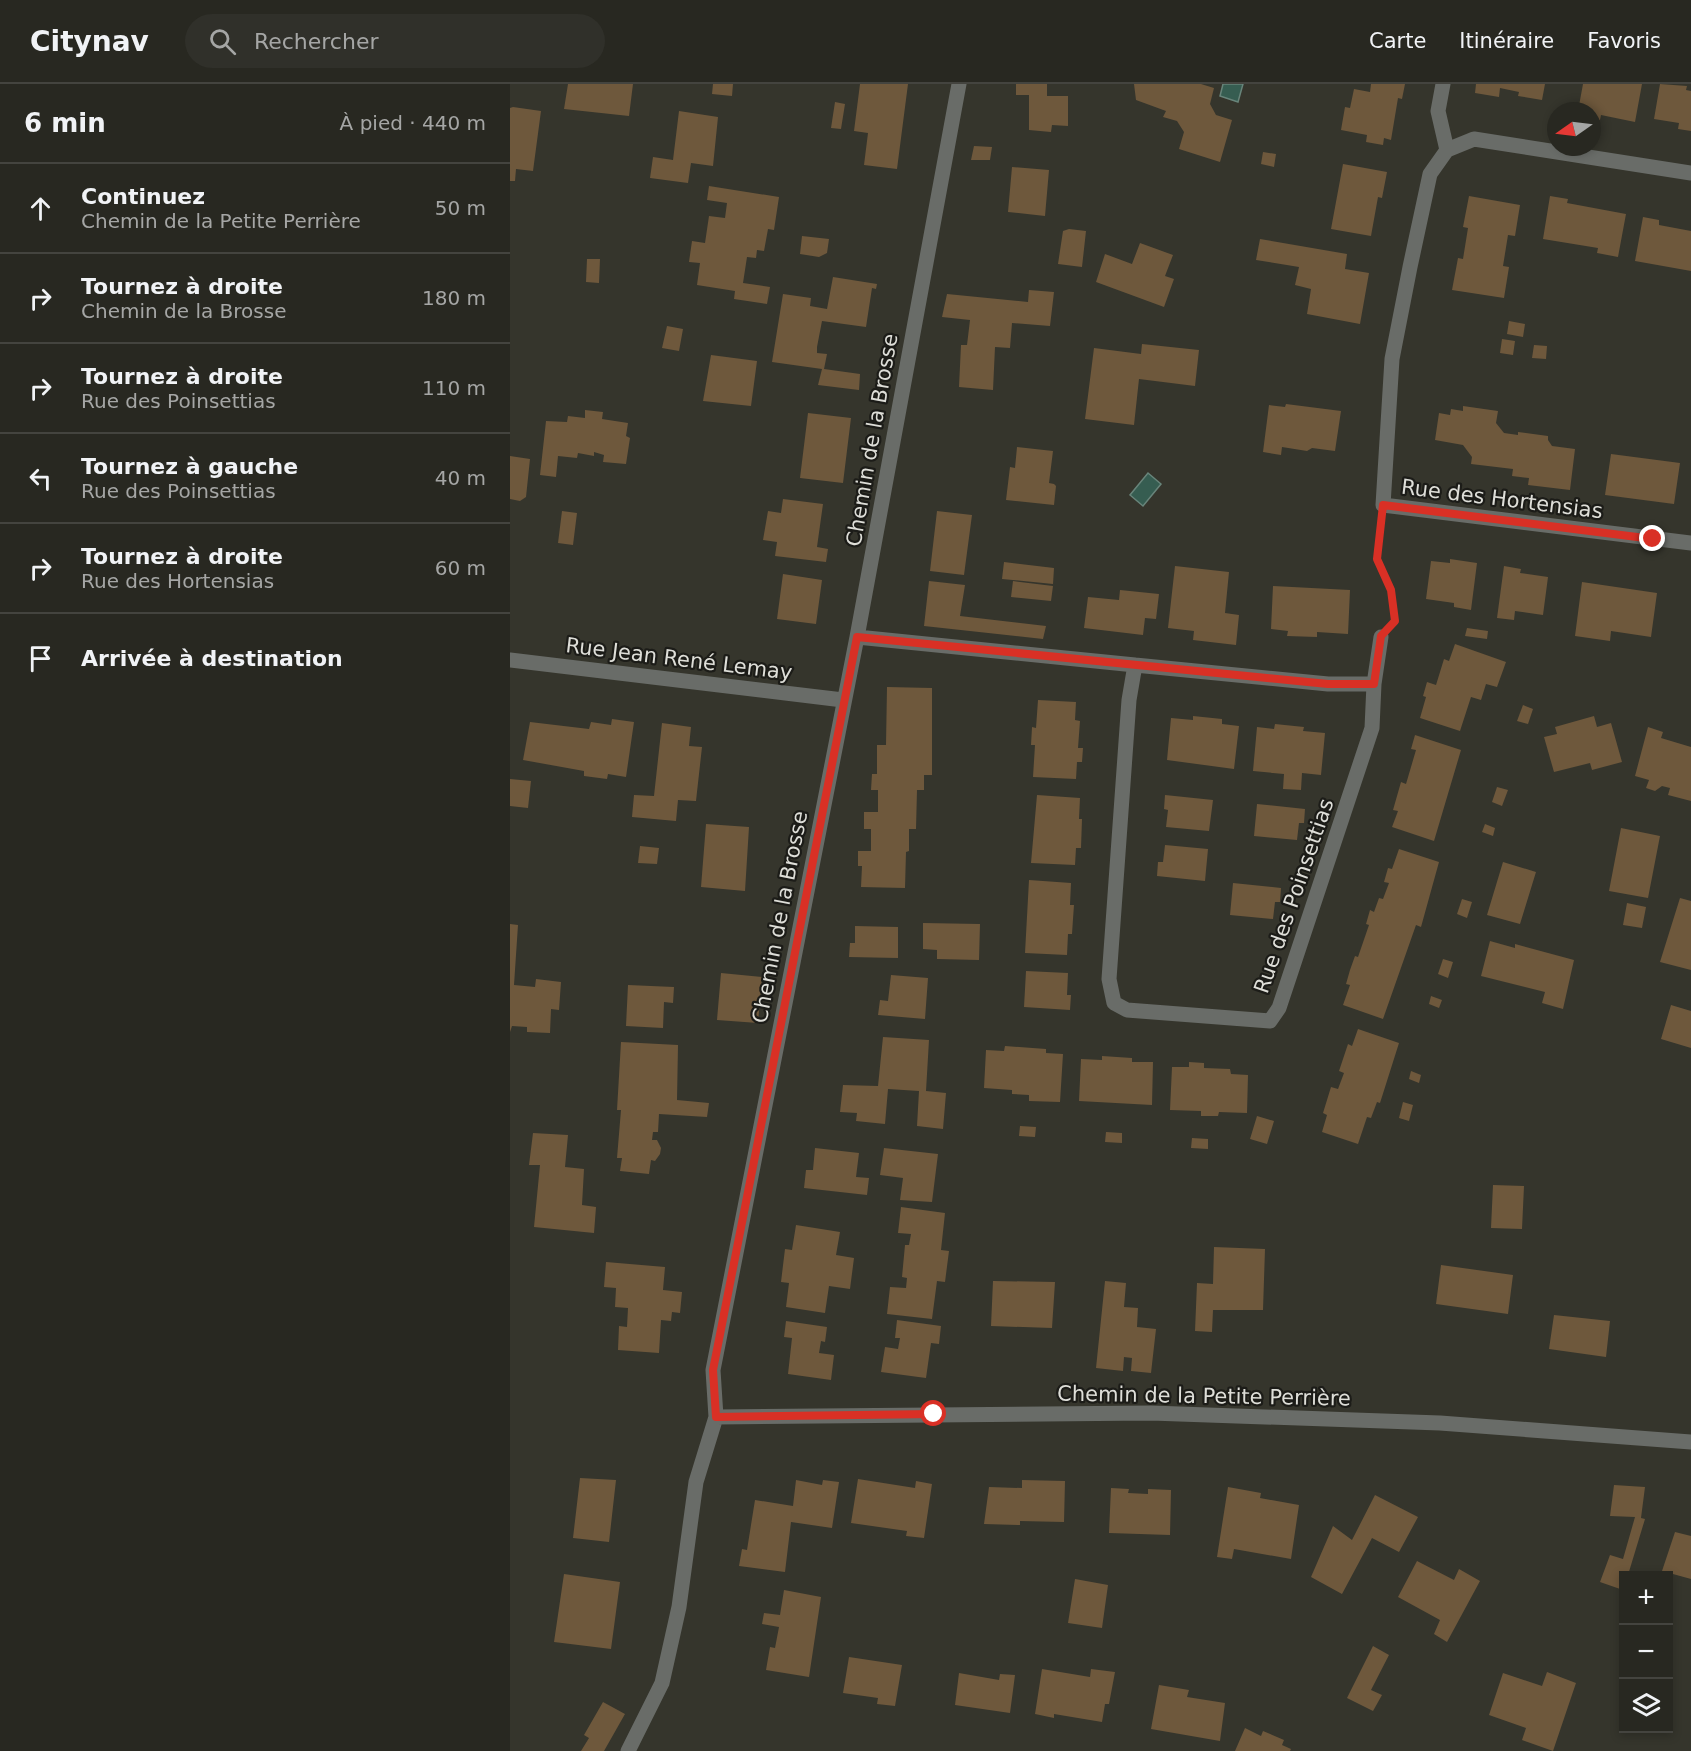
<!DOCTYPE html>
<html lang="fr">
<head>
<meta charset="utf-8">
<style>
  :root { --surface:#282821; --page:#30302a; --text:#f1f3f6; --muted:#a5a6a5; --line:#44443f }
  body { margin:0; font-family:"DejaVu Sans",sans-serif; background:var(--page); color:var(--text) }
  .controls { position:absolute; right:18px; bottom:18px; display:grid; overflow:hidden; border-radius:0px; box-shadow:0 3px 9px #0003 }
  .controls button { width:54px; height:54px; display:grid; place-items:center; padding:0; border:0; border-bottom:2px solid var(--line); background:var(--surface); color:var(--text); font:30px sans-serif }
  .compass { position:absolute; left:1037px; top:18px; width:54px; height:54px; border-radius:50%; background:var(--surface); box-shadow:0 3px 9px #0003; rotate:256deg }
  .stop { position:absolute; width:18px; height:18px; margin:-14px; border:4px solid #d93025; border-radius:50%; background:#fff }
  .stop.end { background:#d93025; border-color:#fff; box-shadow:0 2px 6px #0008 }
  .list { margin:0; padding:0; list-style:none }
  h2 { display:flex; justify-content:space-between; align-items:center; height:78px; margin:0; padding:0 24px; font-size:26px }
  h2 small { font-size:20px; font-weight:400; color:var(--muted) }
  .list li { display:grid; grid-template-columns:39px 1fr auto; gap:18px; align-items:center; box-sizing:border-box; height:90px; padding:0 24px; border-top:2px solid var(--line) }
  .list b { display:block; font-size:22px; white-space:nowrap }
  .list p { margin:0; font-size:20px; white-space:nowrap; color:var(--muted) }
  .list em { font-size:20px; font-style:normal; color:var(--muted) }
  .icon { flex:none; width:33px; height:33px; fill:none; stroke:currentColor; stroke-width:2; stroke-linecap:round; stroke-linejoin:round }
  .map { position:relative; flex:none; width:1181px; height:1667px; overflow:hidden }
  header { display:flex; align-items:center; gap:36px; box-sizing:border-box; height:84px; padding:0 30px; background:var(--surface); border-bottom:2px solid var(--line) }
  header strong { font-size:28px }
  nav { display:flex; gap:33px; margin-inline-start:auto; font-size:21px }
  .search { width:420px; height:54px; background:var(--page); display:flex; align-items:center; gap:15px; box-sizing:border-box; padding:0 21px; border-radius:33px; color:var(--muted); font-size:22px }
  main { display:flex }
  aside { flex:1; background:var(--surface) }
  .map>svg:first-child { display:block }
  .water { fill:#365d51; stroke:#68847a; stroke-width:1.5 }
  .building { fill:#6e583c }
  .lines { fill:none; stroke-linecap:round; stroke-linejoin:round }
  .path { stroke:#878780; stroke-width:4; stroke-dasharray:1.5 4.5; stroke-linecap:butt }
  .minor { stroke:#696c68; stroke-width:15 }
  .route { stroke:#d93025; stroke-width:8 }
  .labels { text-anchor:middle; stroke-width:4.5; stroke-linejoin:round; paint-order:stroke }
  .street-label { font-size:21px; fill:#deded8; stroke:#1c1c18 }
</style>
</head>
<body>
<header>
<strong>Citynav</strong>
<div class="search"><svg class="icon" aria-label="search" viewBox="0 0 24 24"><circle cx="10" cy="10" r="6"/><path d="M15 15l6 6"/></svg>Rechercher</div>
<nav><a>Carte</a><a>Itinéraire</a><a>Favoris</a></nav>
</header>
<main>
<aside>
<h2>6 min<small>À pied · 440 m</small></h2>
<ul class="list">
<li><svg class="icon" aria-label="ahead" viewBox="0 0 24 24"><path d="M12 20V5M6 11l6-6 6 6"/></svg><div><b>Continuez</b><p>Chemin de la Petite Perrière</p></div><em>50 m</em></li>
<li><svg class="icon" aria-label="right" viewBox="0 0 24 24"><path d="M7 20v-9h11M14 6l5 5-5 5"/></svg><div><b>Tournez à droite</b><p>Chemin de la Brosse</p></div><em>180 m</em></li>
<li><svg class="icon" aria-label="right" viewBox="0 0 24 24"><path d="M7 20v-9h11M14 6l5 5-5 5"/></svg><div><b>Tournez à droite</b><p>Rue des Poinsettias</p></div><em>110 m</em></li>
<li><svg class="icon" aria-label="left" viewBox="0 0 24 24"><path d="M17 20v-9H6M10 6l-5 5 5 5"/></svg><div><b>Tournez à gauche</b><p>Rue des Poinsettias</p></div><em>40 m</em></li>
<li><svg class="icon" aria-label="right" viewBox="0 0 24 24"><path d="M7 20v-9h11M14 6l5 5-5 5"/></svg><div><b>Tournez à droite</b><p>Rue des Hortensias</p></div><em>60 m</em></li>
<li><svg class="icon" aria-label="arrive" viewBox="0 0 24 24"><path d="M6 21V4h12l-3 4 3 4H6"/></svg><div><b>Arrivée à destination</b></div></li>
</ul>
</aside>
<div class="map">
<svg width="1181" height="1667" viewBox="0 0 1181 1667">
  <rect width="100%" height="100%" fill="#35352c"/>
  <path class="water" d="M713,0H733L728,18L710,12Z
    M638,389L651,400L633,422L620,411Z"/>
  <path class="building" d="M58,0H123L119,32L54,25Z
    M203,0H223L222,12L202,10Z
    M350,0H398L387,85L354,81L358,49L344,47Z
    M506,0H537V12H558V42L542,41L541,48L519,46V11H506Z
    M624,0H691L704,4L700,20L706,31L722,36L710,78L669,65L674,48L667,37L653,33L656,27L626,16Z
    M861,0H895L892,15L888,14L881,56L874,54L873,61L856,58L857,51L831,46L835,23L840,24L844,5L860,8Z
    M966,0H1035L1032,16L1008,12L1009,8L990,4L989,13L965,9Z
    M1073,0H1132L1125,38L1091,31L1090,36L1082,34V27H1068Z
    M1150,0L1177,2L1176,6L1181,7V47L1168,45L1169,39L1144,35Z
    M325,18L335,20L331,45L321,44Z
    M3,23L31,27L23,87L6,85L5,97H0V24Z
    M169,27L208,33L203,82L181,79L178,99L140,94L143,73L163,76Z
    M464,62L482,63L480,76H461Z
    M753,68L766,70L764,83L751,80Z
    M833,80L877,88L872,114L868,113L861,152L821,145Z
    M502,83L539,86L535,132L498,128Z
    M199,102L269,113L264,146L258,145L254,167L247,166L246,174L237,173L233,199L260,203L257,220L224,215L225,207L187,201L190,179L179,178L182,157L195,159L199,132L215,134L217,119L197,116Z
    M959,112L1010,121L1005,152L998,151L993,182L999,183L994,214L942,206L948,174L953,175L958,144L953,143Z
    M1040,112L1058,115L1057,119L1116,130L1108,173L1087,169L1088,164L1033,155Z
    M1133,133L1149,136V141L1181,147V187L1125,177Z
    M559,145L576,147L572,183L548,180L553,147Z
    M292,152L319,155L317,169L309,173L290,170Z
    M750,155L837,170L835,185L859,189L850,240L797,230L801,205L785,201L789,183L746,176Z
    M630,159L663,171L655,192L664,195L654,223L586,198L595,170L622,180Z
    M77,175H90L89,199L76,198Z
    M323,193L367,200L366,205L362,204L356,243L312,237L307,263V269L317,270L314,285L350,290L349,306L308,301L312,285L262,278L273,210L301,214L300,222L317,225Z
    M519,206L544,208L540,242L502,239L500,264L485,263L483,306L449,303L451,261H457L460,236L432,233L437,210L518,218Z
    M999,237L1015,240L1013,253L997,250Z
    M157,242L173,245L169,267L152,264Z
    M992,255L1005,257L1003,271L990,269Z
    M632,260L689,266L685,302L629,295L624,341L575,335L584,264L631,270Z
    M1024,261L1037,262L1036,275L1022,274Z
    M201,271L247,277L241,322L193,317Z
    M776,320L831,327L825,367L802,364L797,367L772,363L771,371L753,368L759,321L775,323Z
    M953,322L988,327L986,339L994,349L1008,351V348L1038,352V356L1042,362L1065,365L1060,406L1018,401L1019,394L1002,392L1003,385L961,380L962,373L953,361L925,356L929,329L940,331L941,325L953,327Z
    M75,326L93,328L92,335L118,339L116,352L120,354L116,380L93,378L94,371L84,368V372L68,369L67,374L48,372L46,393L30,391L36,337L57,338L58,332L75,334Z
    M298,329L341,334L333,399L290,394Z
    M507,363L543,367L539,399L544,400L546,402L544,421L496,416L500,383L505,384Z
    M1101,370L1170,379L1164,420L1095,411Z
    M0,372L20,375L16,413L10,417L0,415Z
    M273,415L313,420L307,463L318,465L316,478L265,472L267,458L253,456L258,427L271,429Z
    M52,427L67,429L63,461L48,459Z
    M427,427L462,431L454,491L420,487Z
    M940,475L967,479L961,526L944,523V519L916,515L921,477L940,479Z
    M494,478L544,484L543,500L492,495Z
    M665,482L719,488L715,529L729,531L726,561L683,556L684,547L658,544Z
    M994,482L1011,485L1010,489L1038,493L1033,531L1005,527L1004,536L987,534Z
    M273,490L312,496L306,540L267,535Z
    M419,497L455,501L450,532L536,542L533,555L414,542Z
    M503,497L543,502L541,517L501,513Z
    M1072,498L1147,509L1141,553L1101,547L1100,557L1065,552Z
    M763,502L840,506L838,550L807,548V553L777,552L778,547L761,545Z
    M610,506L649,510L646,535L635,534L633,551L574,544L578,513L609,516Z
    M957,544L978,547L977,555L955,552Z
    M945,560L996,578L987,603L976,600L971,616L961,613L950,647L910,634L916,613L913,612L917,598L926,601L934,575L939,577Z
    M377,603L422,604V691H414V706H407L406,745H399V767L396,768L395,804L351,803L352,782H348V767H361V745H354V728H368V706H361L362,690H367V661H376Z
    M528,616L566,618L565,636L570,637L568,664H573L572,678H567L566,695L523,693L525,661H521L522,643L526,644Z
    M1013,621L1023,625L1018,640L1007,637Z
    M683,632L712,635V640L729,642L724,685L657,676L661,634L683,636Z
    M1084,632L1087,643L1101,639L1112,678L1082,686L1080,679L1044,688L1034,653L1047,650L1045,643Z
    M102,635L124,638L116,693L98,690L97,695L74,692V687L13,676L20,638L79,645L81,638L101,641Z
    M152,639L181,643L179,662L192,663L186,717L168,716L166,737L122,733L124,711L144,712Z
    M765,640L794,643L793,647L815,649L811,691L792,689L791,706L773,705L774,690L743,687L747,643L764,645Z
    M1138,643L1153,648L1151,654L1181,663V717L1158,711L1160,704L1152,702L1145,707L1136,704L1139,696L1125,692Z
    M905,651L951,666L924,757L882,743L888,727L883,726L891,698L896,700L906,666L901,665Z
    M0,695L21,697L18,724L0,722Z
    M987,703L998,706L992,722L982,718Z
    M527,711L570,714L569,735H572L571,764H566L565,781L521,779Z
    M655,711L703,716L699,747L656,743L658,726L654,725Z
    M747,720L795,725L794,739H789L787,756L744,752Z
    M196,740L239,743L235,807L191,803Z
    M975,740L985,744L983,752L972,748Z
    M1111,744L1150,752L1138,814L1099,807Z
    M655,761L698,765L695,797L647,792L648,778H653Z
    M130,762L149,764L147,780L128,779Z
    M889,765L929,778L911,843L906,841L873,935L833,921L840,901L836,900L840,886L845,872L848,873L859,841L856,840L860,826L864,828L869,814L873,815L879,799L874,798L878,784L882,785Z
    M993,778L1026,788L1010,840L977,831Z
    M519,796L561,799L560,821H564L563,835L562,850H558L557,871L515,869Z
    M723,799L771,804L770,818H765L763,835L720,831Z
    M1170,814L1181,817V886L1150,878Z
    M952,815L962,818L957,834L947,830Z
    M1117,819L1136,823L1132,844L1113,841Z
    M413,839L470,840L469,876L427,875V866L413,865Z
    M0,840L8,841L4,901L25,903L26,895L51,898L49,926L41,925L40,949L17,948V943L2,942L0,948Z
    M345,842L388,843V874L339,873L340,859H345Z
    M980,857L1005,864V860L1064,876L1053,925L1032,919L1035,908L971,892Z
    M933,875L943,878L938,894L928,890Z
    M516,887L558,889L557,911H561L560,926L514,923Z
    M211,889L252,893L248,939L207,936Z
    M381,891L418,894L415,935L368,931L370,916L378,917Z
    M118,901L164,903L163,919L154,918L153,944L116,942Z
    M921,912L932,916L929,924L919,920Z
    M1161,921L1181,927V964L1151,955Z
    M848,945L889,959L870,1019L867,1018L861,1034L857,1033L848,1060L812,1048L817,1031L813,1029L821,1003L828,1005L834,989L829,987L838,960L842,962Z
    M373,953L419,956L416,1007L436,1009L433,1045L407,1042L409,1007L378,1005L375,1040L346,1037L347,1029L330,1028L333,1001L368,1002Z
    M111,958L168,961L167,1016L199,1019L197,1033L149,1030L148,1048H143L142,1056H147L151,1064L150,1070L145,1077L141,1076L139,1090L110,1087L112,1074H107L111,1026H107Z
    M495,962L536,965V969L553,970L550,1018L519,1017V1011L502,1010V1006L474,1004L476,966L494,967Z
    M592,972L622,974V978H643L642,1021L569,1017L571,975L592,976Z
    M679,978L694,979V984L720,985L721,990L738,991L737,1029L709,1028L708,1032H691V1027L660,1026L662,983H679Z
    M901,987L911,991L909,999L899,995Z
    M893,1018L903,1021L899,1037L889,1034Z
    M747,1032L764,1037L757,1060L740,1055Z
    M510,1042L526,1043L525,1053L509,1052Z
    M596,1048L612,1049V1059L595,1058Z
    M23,1049L58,1051L55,1083L74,1085L72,1121L86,1123L84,1149L24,1143L30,1081H19Z
    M682,1054L698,1055V1065L681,1064Z
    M305,1064L349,1069L346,1093L359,1094L357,1111L294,1104L296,1086H303Z
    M374,1064L428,1070L422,1118L390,1116L393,1094L370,1091Z
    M983,1101L1014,1102L1012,1145L981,1144Z
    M391,1123L435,1129L431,1166L439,1167L435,1198L427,1197L422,1235L377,1230L380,1203L396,1204L397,1194L392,1193L395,1161H399L401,1150L388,1149Z
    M286,1141L330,1148L326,1171L344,1174L340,1205L319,1202L315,1229L276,1223L279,1199L271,1198L275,1165L282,1166Z
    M704,1163L755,1165L753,1226H703L702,1248L685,1247L687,1199L703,1200Z
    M96,1178L155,1183L153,1206L172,1208L170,1229L162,1228L161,1237L151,1236L149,1269L108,1266L109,1242L117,1243L118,1224L105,1223L106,1204L94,1203Z
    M931,1181L1003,1191L998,1230L926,1220Z
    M483,1197L545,1198L542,1244L481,1242Z
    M595,1197L616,1199L614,1223L628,1224L627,1243L646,1245L641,1289L621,1287L622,1274L614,1273L613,1287L586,1284Z
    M1044,1231L1100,1237L1096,1273L1039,1265Z
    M387,1236L431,1242L429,1260L421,1259L416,1294L371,1288L375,1263L388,1265L390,1254H385Z
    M276,1237L317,1243L315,1258L311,1257L309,1269L324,1271L321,1296L278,1290L282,1254L274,1253Z
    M70,1394L106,1396L99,1458L63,1454Z
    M348,1395L405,1404L406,1397L422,1400L414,1454L396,1452L397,1447L341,1439Z
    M286,1396L312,1401L313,1396L329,1398L322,1444L281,1438L275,1488L229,1482L232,1465L237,1466L245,1416L283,1422Z
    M512,1396L555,1397L554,1438L510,1437V1441L474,1440L479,1403L512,1404Z
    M1104,1401L1135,1403L1131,1434L1135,1435L1118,1491H1113V1506L1090,1498L1100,1471L1113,1475L1125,1433L1100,1432Z
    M718,1403L751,1409L750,1414L789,1421L781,1475L724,1465L722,1475L707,1473Z
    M601,1404L619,1405L618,1409L638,1410V1405L661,1406L660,1451L599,1449Z
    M865,1411L908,1433L889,1468L862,1454L832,1510L801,1493L823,1442L842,1456Z
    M1165,1448L1181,1452V1495L1152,1487Z
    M907,1477L944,1496L949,1485L970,1497L937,1558L924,1550L930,1536L888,1513Z
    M54,1490L110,1498L101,1565L44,1558Z
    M565,1495L598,1501L592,1544L558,1539Z
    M274,1506L311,1513L299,1593L256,1586L260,1563L265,1564L269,1543L252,1540L254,1529L270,1531Z
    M863,1562L879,1571L861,1606L872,1611L863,1627L837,1614Z
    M339,1573L392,1581L385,1622L367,1620L368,1614L333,1609Z
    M532,1585L580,1593L581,1585L605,1588L599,1620H595L592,1638L544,1630V1634L525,1630Z
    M1037,1588L1066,1599L1043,1667L1012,1656L1016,1644L979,1631L993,1589L1032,1602Z
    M449,1589L489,1596L490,1590L505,1591L500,1629L445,1621Z
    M649,1601L679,1606L677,1613L715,1619L710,1657L641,1645Z
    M93,1618L115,1630L94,1667H71L79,1654L74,1651Z
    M735,1644L751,1652L753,1647L774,1656L772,1661L781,1665L780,1667H725Z"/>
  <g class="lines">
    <path class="path" d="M871,442L867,475L881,506L885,536"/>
    <path class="minor" d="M933,0L928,27L937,66
      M1181,89L964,55L937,66L920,90L900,183L882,275L873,421L1181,459
      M347,553L625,581L619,616L599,895L604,919L617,926L760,937L769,924L862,644L864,600L871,553
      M0,576L333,616
      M625,581L818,600H864
      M206,1333L641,1329L930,1339L1181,1358
      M118,1667L152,1599L169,1523L186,1398L206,1333L203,1286L347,553L449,0"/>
  </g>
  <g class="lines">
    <path class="route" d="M424,1330L206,1333L203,1286L347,553L818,600H864L871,552L885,537L881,506L867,475L873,421L1143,455"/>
  </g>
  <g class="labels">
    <g class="street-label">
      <text transform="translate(362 356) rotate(-80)" y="7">Chemin de la Brosse</text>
      <text transform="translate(992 415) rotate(7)" y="7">Rue des Hortensias</text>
      <text transform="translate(169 575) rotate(7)" y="7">Rue Jean René Lemay</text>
      <text transform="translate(784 812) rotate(-71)" y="7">Rue des Poinsettias</text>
      <text transform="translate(270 833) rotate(-79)" y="7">Chemin de la Brosse</text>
      <text transform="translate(694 1312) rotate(1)" y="7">Chemin de la Petite Perrière</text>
    </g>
  </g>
</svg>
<div class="controls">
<button>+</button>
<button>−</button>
<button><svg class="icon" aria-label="layers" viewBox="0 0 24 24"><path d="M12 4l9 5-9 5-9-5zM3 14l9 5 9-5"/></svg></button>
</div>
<svg class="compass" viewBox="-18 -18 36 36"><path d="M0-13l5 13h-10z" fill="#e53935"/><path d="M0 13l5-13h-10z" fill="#a5a6a5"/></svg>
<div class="stop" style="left:424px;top:1330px"></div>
<div class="stop end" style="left:1143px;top:455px"></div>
</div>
</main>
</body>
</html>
